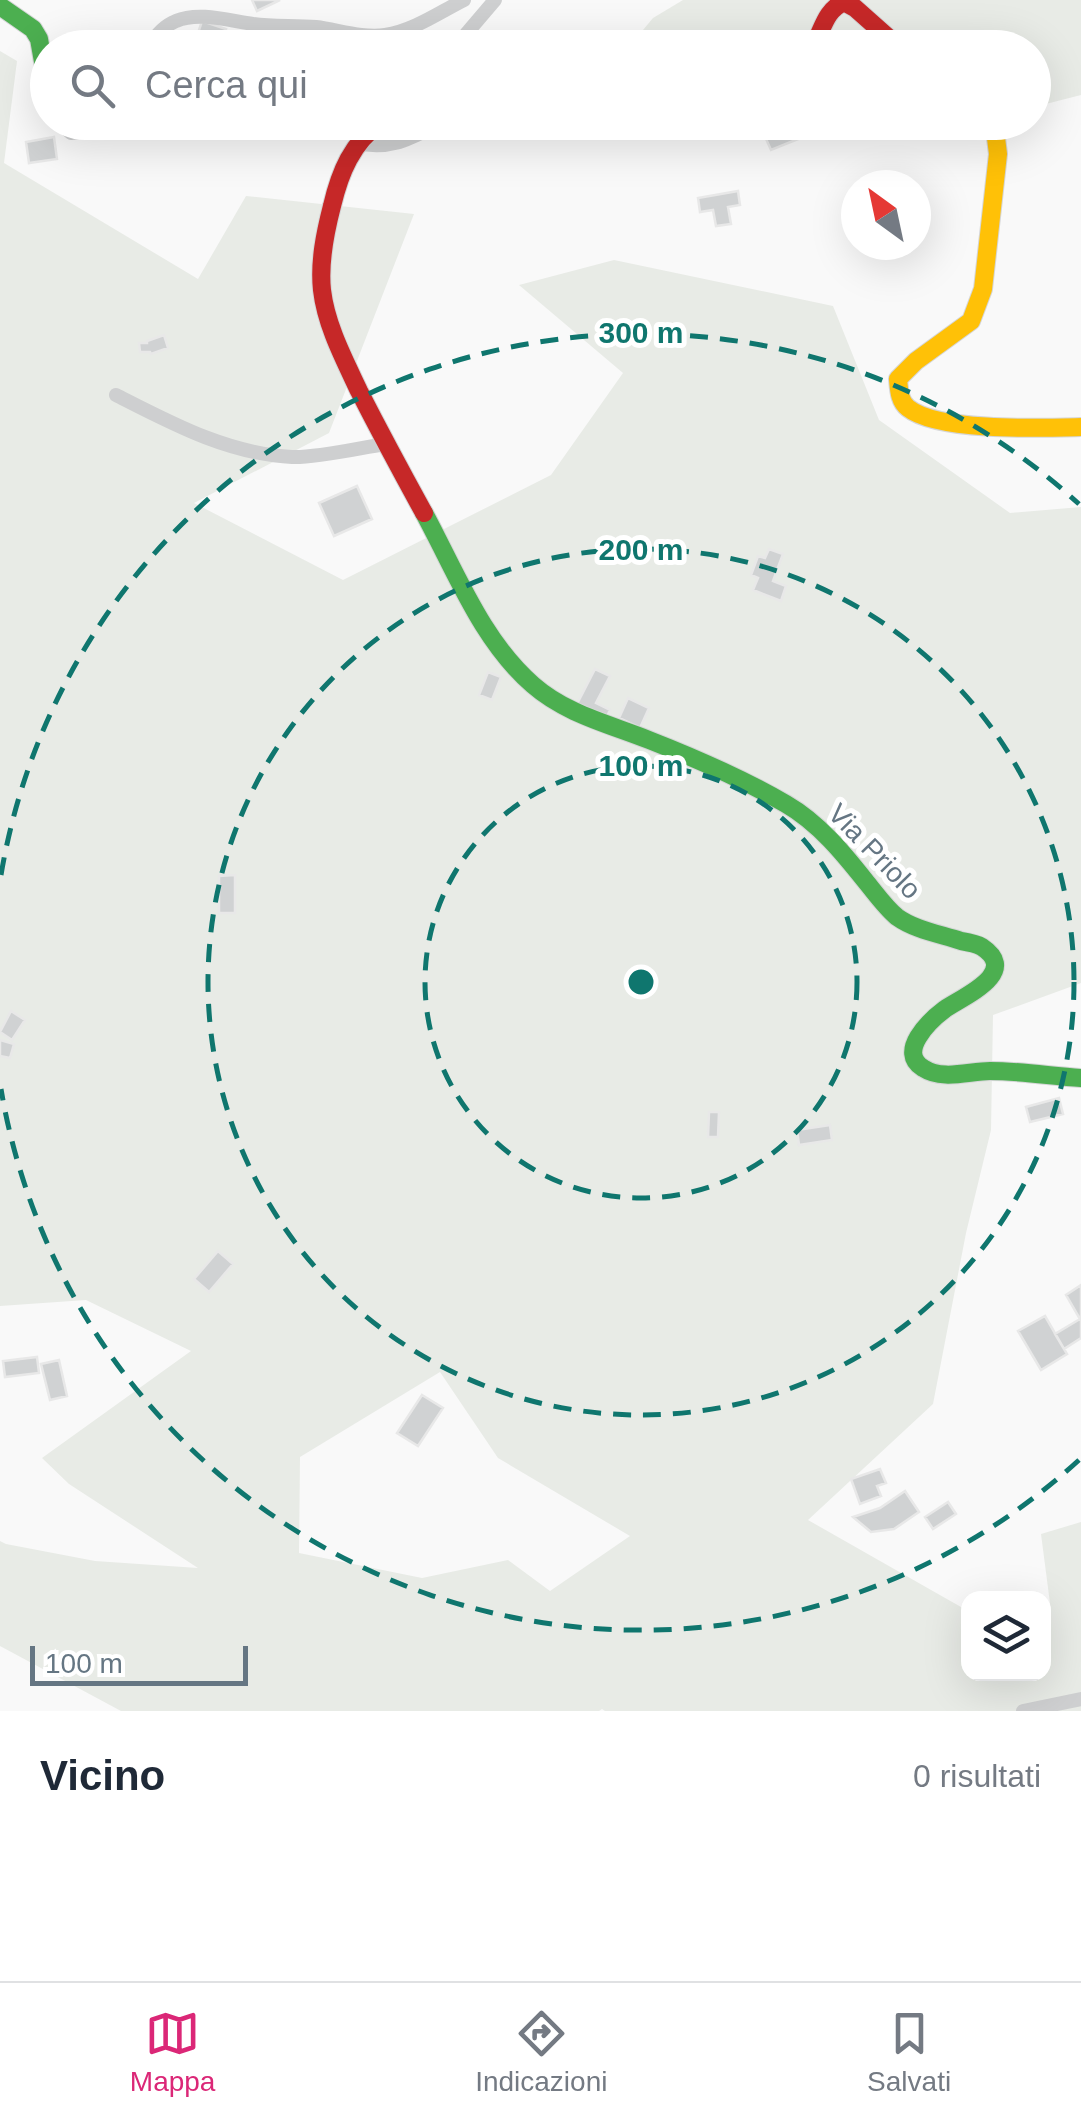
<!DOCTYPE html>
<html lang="it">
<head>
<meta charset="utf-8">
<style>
  :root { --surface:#fff; --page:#f2f2f3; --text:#1f2937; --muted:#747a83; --line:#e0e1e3; --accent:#db2777 }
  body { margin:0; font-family:Helvetica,sans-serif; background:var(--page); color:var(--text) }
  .controls { position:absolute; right:30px; bottom:30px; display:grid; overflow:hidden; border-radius:20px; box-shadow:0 10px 40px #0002 }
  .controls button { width:90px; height:90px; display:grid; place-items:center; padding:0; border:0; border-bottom:2px solid var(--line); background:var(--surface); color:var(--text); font:50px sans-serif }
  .compass { position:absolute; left:841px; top:170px; width:90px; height:90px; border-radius:50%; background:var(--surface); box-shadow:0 10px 40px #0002; rotate:327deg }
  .scale { position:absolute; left:30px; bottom:25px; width:218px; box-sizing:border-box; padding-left:10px; border:5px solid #657683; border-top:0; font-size:28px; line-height:35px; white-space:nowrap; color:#657683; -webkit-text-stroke:8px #fff; paint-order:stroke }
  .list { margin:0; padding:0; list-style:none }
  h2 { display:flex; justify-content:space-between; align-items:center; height:130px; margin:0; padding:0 40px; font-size:42px }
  h2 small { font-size:32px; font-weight:400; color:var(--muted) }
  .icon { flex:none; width:55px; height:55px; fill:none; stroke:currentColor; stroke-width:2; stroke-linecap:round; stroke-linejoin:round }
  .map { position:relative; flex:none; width:1081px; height:1711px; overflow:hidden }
  .search { position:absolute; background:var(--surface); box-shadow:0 10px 40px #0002; left:30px; right:30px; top:30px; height:110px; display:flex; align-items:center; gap:25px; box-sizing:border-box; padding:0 35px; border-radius:55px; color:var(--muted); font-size:38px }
  .sheet { height:270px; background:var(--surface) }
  nav { display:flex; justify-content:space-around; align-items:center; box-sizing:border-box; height:140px; border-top:2px solid var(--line); background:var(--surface); font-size:28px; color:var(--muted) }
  nav a { display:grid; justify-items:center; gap:5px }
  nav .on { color:var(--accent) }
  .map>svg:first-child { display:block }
  .green { fill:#e8ebe6; fill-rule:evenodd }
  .building { fill:#d0d2d3; stroke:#e8e8e8; stroke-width:2.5 }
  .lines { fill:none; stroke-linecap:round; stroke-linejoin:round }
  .fast-casing { stroke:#d5d6d7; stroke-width:20 }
  .slow-casing { stroke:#d5d6d7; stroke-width:20 }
  .jam-casing { stroke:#d5d6d7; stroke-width:20 }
  .street { stroke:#cecfd0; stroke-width:14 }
  .fast { stroke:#4caf50; stroke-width:18 }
  .slow { stroke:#ffc107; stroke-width:18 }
  .jam { stroke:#c62828; stroke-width:18 }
  .ring { fill:none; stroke:#0f766e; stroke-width:5; stroke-dasharray:18 12 }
  .labels { text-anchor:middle; stroke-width:10; stroke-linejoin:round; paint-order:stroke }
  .street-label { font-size:28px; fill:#657683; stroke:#fff }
  .centre { fill:#0f766e; stroke:#fff; stroke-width:5 }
  .ring-label { font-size:30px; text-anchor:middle; font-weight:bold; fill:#0f766e; stroke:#fff; stroke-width:10; stroke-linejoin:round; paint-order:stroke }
</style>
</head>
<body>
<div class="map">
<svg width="1081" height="1711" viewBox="0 0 1081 1711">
  <rect width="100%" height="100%" fill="#f9f9f9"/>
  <path class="green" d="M683,0H1081V95L1034,107V48H628L653,18Z
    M0,51L17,61L4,163L198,279L246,196L414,214L329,433L194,503L343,580L551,475L623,373L519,285L614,260L833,306L879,420L1010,513L1081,507V983L993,1015L991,1130L966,1233L933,1404L808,1520L968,1611V1674H1044V1614L1051,1611L1041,1534L1081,1522V1711H605L602,1709L599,1711H121L0,1646V1541L6,1544L95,1561L198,1568L69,1484L42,1458L191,1351L86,1300L0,1306ZM440,1372L498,1458L630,1536L550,1591L508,1560L422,1578L299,1553L300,1457Z"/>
  <path class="building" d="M252,0H280L257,11Z
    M202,21L226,29L219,48H193Z
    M781,122H802L808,135L771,150L762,130Z
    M54,137L57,159L29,163L26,142Z
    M738,191L740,205L728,207L731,224L716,226L713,210L700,212L698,198Z
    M164,335L168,348L151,354L150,352H140L139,343H147V341Z
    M357,486L372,519L334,536L319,503Z
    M769,549L783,554L773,581L786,586L781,601L753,590L758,578L751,575L758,556L765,558Z
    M595,669L610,676L596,703L610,710L606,719L577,704Z
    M488,672L501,677L492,700L479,695Z
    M628,698L649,708L640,728L619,718Z
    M235,875V913H219V876Z
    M11,1011L25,1020L12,1040L0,1032Z
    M0,1040L14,1044L10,1058L0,1056Z
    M1059,1098L1063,1114L1030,1122L1026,1107Z
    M709,1112H719L718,1137H708Z
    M830,1125L832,1140L799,1145L797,1130Z
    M218,1251L233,1264L209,1292L194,1279Z
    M1081,1285V1338L1064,1349L1055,1334L1080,1319L1066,1295Z
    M1045,1316L1067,1354L1041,1370L1018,1331Z
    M37,1357L39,1373L5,1377L3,1361Z
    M59,1360L67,1396L50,1400L41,1364Z
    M422,1395L443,1408L418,1446L397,1433Z
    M880,1469L886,1483L877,1486L881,1496L860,1504L851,1479Z
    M905,1491L919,1512L894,1529L871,1532L853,1517L880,1508Z
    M948,1502L956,1514L933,1529L925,1517Z"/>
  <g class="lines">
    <defs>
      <path id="fast" d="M0,6L33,29L39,39L48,90
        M424,513C456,572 482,641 533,685C566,714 609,724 649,740C695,758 743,779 786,804C819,823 844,854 867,883C876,894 886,908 897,917C915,930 940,934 961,941C967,942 977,944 982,947C1021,973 962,997 945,1009C929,1021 897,1052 923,1068C943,1081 969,1071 990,1071C1020,1071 1051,1076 1081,1078"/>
      <path id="slow" d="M994,122L998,154L983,289L971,321L916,361L898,379C899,389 899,401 908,408C938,432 1042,428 1081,427"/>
      <path id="jam" d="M812,48C823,31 824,11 844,2L855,8L900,48
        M381,122C352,143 340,172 332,206C325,233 319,262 322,290C326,325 344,359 359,391C380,432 402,473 424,513"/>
    </defs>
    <use href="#fast" class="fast-casing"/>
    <use href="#slow" class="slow-casing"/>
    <use href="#jam" class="jam-casing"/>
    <path class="street" d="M148,48C155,36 163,26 176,21C199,11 230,21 253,24C274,27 295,25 316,27C339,30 362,38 385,35C413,31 440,12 464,0
      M459,48L466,34L495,0
      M58,122L71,133L94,130L102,122
      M357,143C392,151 412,137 443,122
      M116,395C171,423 228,454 292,457C317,458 359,448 385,444
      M1023,1711L1081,1699"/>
    <use href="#fast" class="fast"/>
    <use href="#slow" class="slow"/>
    <use href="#jam" class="jam"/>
  </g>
  <g class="ring">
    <circle cx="641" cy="982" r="216"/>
    <circle cx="641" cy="982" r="433"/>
    <path d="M1079 1460A649 649 0 0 1 1 1089M1 875A649 649 0 0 1 1079 504"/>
  </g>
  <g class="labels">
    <g class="street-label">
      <text transform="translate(875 851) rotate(46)" y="10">Via Priolo</text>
    </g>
  </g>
  <circle cx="641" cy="982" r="15" class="centre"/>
  <g class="ring-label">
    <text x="641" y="343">300 m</text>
    <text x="641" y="560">200 m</text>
    <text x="641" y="776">100 m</text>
  </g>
</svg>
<div class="controls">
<button><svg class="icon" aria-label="layers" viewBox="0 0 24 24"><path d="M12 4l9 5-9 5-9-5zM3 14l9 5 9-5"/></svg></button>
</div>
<svg class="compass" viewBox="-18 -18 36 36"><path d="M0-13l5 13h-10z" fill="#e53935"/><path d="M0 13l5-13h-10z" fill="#747a83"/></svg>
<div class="scale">100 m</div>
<div class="search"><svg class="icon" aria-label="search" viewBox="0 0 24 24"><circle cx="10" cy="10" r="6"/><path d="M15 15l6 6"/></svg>Cerca qui</div>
</div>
<section class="sheet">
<h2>Vicino<small>0 risultati</small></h2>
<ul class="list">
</ul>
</section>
<nav>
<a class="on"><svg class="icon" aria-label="map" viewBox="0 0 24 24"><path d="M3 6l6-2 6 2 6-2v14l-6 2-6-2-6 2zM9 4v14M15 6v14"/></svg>Mappa</a>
<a><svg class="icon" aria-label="directions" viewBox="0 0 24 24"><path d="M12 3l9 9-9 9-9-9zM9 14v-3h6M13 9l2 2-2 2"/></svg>Indicazioni</a>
<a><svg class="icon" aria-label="saved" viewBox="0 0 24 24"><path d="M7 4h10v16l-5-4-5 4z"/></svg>Salvati</a>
</nav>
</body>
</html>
